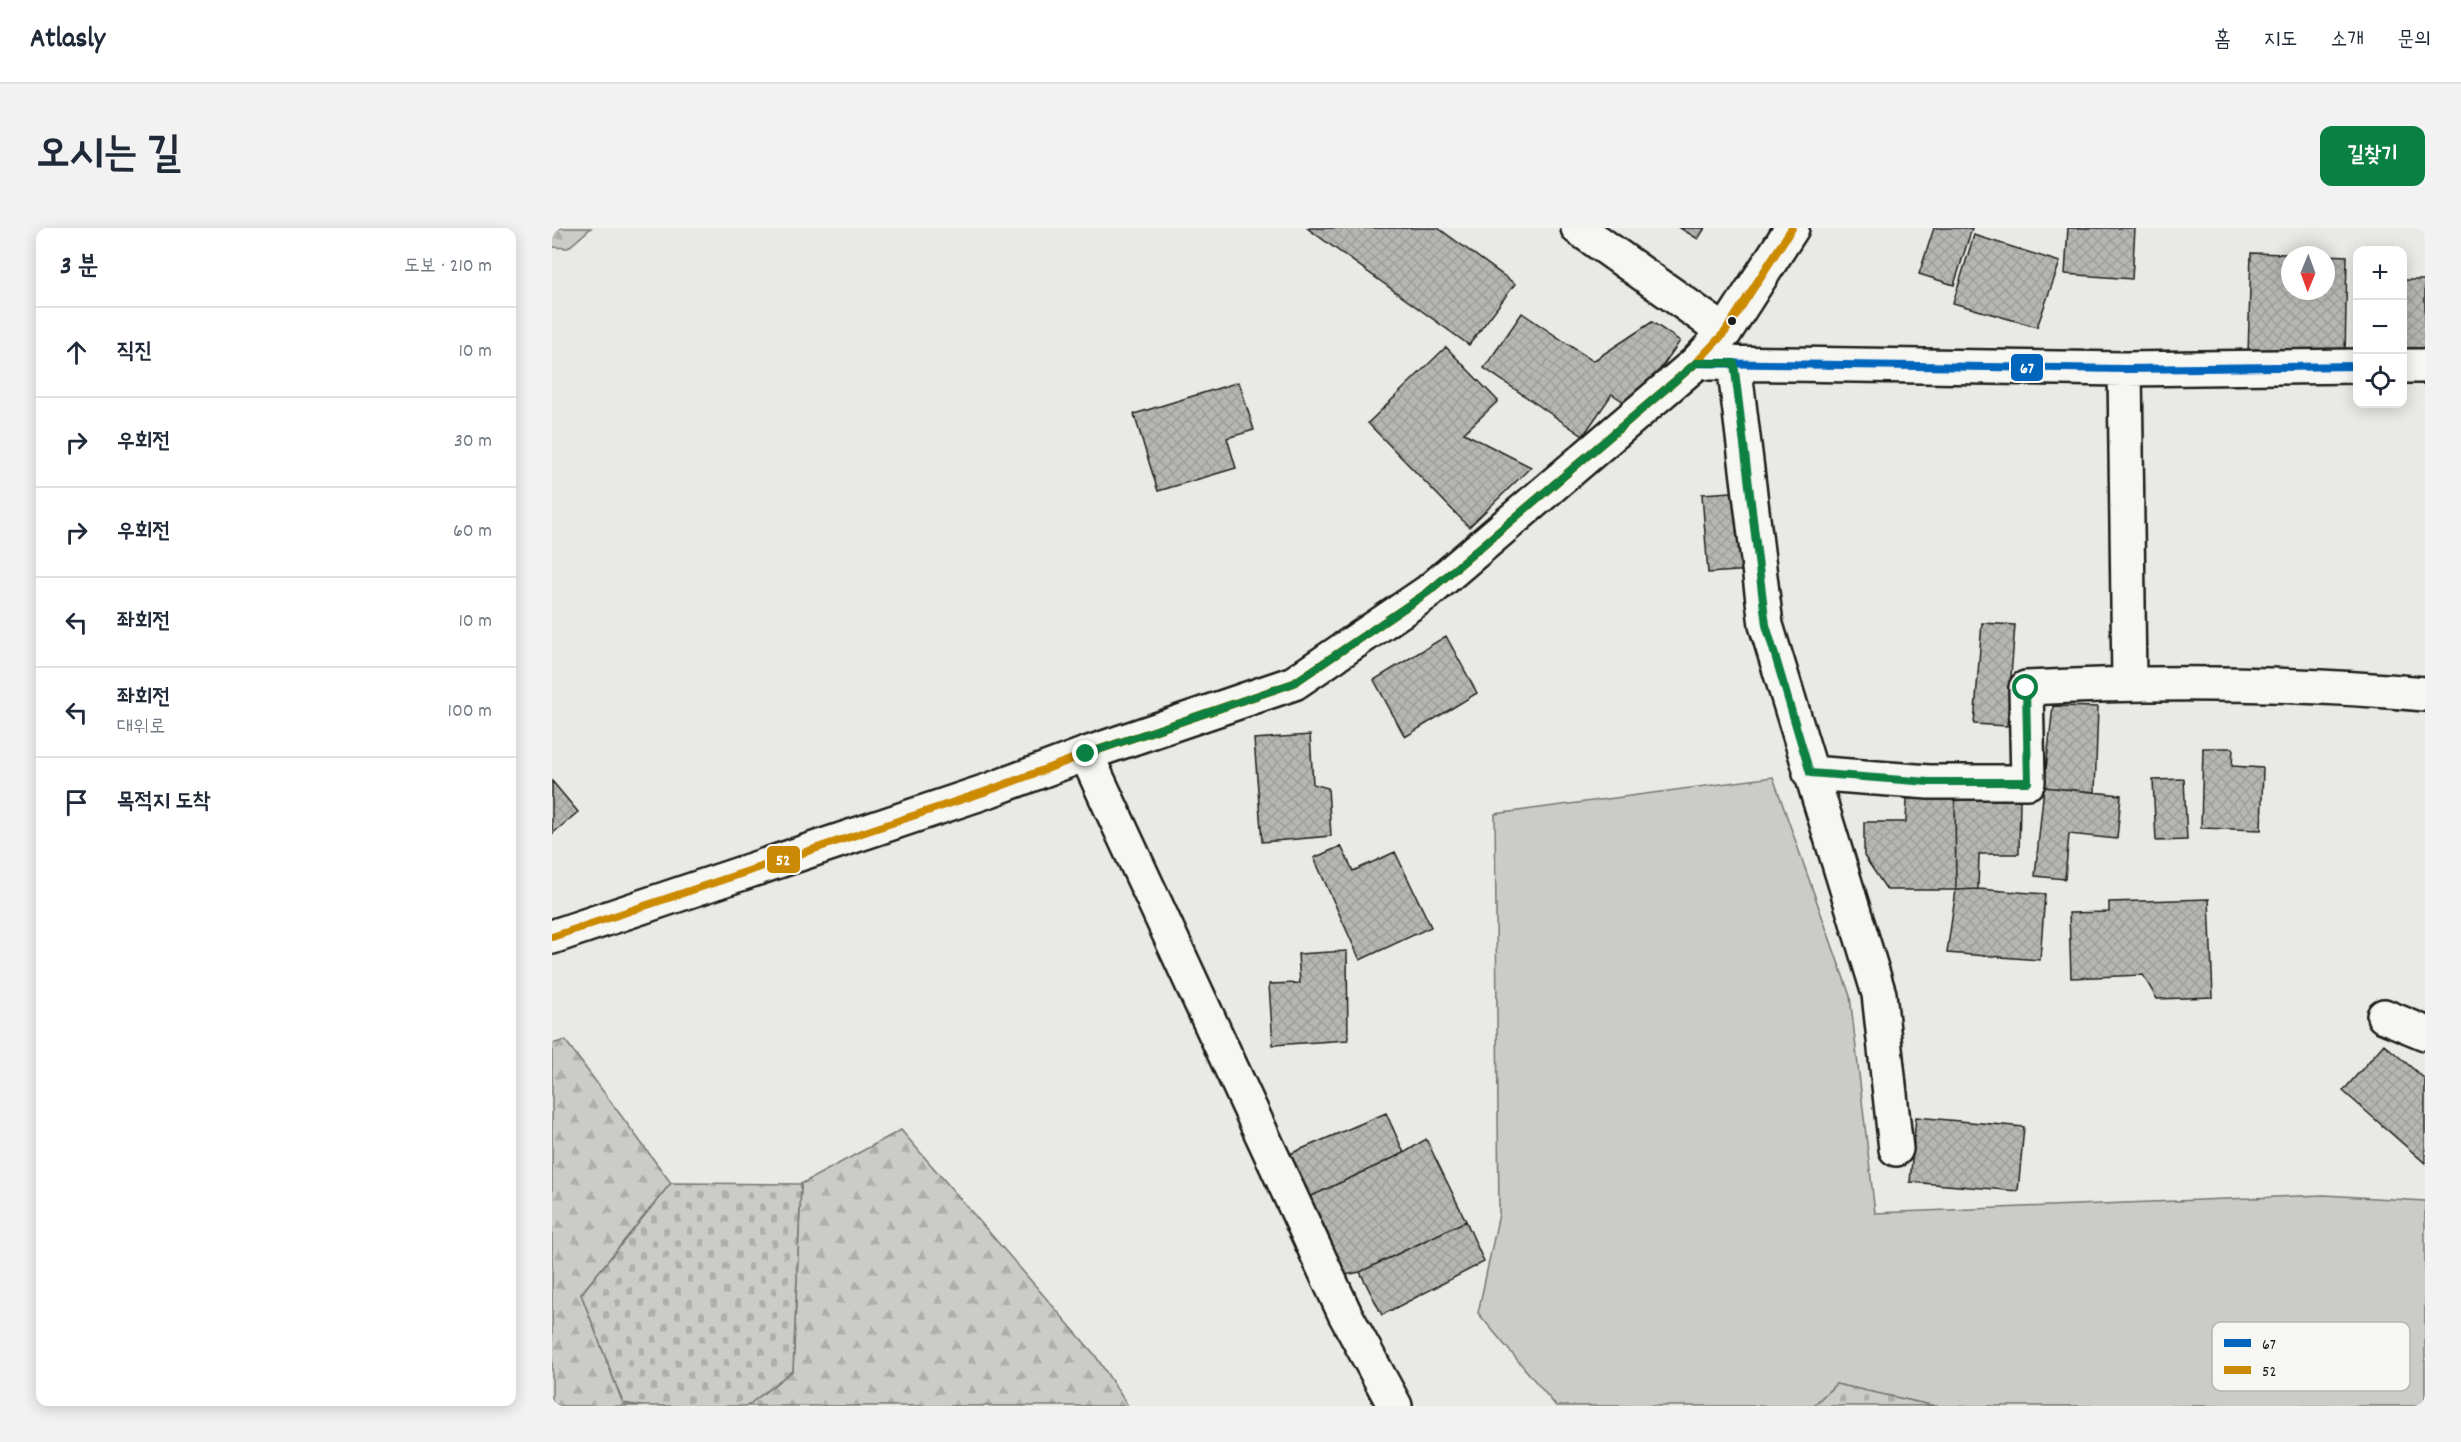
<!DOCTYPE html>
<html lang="ko">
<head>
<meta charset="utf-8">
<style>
  :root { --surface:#fff; --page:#f2f2f3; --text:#1f2937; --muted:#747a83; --line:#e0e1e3; --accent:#0b8043 }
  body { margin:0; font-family:Dekko,"Poor Story",sans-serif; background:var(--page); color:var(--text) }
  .controls { position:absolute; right:18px; top:18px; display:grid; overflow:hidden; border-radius:12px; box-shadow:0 3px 15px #0003 }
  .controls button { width:54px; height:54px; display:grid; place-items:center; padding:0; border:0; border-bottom:2px solid var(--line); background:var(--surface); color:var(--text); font:30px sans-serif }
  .compass { position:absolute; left:1729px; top:18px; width:54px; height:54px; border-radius:50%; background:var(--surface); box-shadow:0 3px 15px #0003; rotate:181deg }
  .stop { position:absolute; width:18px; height:18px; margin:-14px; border:4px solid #0b8043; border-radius:50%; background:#fff }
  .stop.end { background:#0b8043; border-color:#fff; box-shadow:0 2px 6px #0008 }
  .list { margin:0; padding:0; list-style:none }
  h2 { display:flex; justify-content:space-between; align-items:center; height:78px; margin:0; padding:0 24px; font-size:26px }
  h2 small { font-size:20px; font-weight:400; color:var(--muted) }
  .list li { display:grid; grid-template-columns:39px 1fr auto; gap:18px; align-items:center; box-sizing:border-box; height:90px; padding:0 24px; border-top:2px solid var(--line) }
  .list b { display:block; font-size:22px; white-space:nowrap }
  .list p { margin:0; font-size:20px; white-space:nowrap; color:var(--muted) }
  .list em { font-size:20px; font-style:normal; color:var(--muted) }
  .icon { flex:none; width:33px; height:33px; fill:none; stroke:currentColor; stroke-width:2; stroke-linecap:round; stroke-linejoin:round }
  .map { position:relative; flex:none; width:1873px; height:1178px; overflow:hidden; border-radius:12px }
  header { display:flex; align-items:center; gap:36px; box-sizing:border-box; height:84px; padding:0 30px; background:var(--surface); border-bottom:2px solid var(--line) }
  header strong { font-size:28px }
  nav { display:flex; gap:33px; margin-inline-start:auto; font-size:21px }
  .intro { display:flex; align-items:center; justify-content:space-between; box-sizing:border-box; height:144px; padding:0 36px }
  h1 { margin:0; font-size:42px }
  .button { padding:15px 27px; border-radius:12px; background:var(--accent); color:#fff; font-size:21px; font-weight:700 }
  main { display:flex; gap:36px; padding:0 36px }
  aside { flex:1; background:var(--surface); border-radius:12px; box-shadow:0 3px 15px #0003 }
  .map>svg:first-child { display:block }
  .grass { fill:#cbcbc7; stroke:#747472; stroke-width:1.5 }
  .forest { fill:url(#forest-firs); stroke:#747472; stroke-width:1.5 }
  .cemetery { fill:url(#cemetery-stones); stroke:#747472; stroke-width:1.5 }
  .building { fill:url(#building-cross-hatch); stroke:#1c1c1c; stroke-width:1.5 }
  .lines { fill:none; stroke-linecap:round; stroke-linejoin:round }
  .minor-casing { stroke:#1c1c1c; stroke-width:38 }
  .major-casing { stroke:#1c1c1c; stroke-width:38 }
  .minor { stroke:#f6f6f2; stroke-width:33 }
  .major { stroke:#f6f6f2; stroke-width:33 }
  .bus-1-casing { stroke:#f6f6f2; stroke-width:12 }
  .bus-2-casing { stroke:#f6f6f2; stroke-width:12 }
  .bus-1 { stroke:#0065bd; stroke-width:8 }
  .bus-2 { stroke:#cb8a06; stroke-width:8 }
  .route { stroke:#0b8043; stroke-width:8 }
  .bus-dot { fill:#1c1c1c; stroke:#f6f6f2; stroke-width:2 }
  .key { fill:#f6f6f2; stroke:#b5b5b2; stroke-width:1.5 }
  .key-label { font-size:16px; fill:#1c1c1c }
  .line-badge { stroke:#f6f6f2; stroke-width:2 }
  .badge-label { font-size:16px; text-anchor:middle; font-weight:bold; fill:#fff }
</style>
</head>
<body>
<header>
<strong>Atlasly</strong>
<nav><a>홈</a><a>지도</a><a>소개</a><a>문의</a></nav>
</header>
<div class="intro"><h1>오시는 길</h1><a class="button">길찾기</a></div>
<main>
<aside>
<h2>3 분<small>도보 · 210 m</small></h2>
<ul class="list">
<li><svg class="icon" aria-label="ahead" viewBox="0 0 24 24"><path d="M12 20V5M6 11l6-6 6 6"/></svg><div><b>직진</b></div><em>10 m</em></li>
<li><svg class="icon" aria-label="right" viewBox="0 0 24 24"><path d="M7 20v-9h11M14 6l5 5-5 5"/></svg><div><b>우회전</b></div><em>30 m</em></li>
<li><svg class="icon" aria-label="right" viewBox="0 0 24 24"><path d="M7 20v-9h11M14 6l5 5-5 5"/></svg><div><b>우회전</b></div><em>60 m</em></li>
<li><svg class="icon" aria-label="left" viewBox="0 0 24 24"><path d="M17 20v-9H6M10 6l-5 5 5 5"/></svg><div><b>좌회전</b></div><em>10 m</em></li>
<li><svg class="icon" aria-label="left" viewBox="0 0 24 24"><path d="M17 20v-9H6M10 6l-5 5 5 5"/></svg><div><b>좌회전</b><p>대위로</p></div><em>100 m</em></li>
<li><svg class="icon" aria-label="arrive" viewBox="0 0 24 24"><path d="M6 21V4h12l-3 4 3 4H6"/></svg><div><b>목적지 도착</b></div></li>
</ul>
</aside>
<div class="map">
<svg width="1873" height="1178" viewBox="0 0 1873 1178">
  <defs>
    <pattern id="forest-firs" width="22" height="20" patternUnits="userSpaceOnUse" patternTransform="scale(1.5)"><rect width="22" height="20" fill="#cbcbc7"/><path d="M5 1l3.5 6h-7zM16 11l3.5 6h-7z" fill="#aeaeaa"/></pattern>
    <pattern id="cemetery-stones" width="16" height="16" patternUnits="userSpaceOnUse" patternTransform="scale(1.5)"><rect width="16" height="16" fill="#cbcbc7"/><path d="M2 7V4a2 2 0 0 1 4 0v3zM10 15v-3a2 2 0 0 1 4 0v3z" fill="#aeaeaa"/></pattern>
    <pattern id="building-cross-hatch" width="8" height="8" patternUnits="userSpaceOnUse" patternTransform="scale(1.5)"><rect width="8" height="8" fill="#b6b6b3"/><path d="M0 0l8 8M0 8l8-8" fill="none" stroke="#9c9c99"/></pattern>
  </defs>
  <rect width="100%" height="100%" fill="#e9e9e5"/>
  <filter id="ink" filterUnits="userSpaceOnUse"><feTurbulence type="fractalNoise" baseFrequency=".0167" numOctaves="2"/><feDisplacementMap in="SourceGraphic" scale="12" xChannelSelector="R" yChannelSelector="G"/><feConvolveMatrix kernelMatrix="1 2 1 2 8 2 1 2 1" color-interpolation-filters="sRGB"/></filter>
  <g filter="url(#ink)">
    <path class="grass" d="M1221,549L1298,768L1323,985L1772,967L1873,973V1178H1383L1284,1156L1261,1178H1004L926,1085L947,986L943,586Z"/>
    <path class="forest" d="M0,0H39L16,20L0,19Z
      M13,812L119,955L29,1066L71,1175L90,1178H0V816Z
      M349,902L543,1127L576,1178H195L241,1142L249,956Z"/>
    <path class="cemetery" d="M119,955L249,956L241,1142L195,1178H90L71,1175L29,1066Z
      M1284,1156L1383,1178H1261Z"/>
    <path class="building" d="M755,0H886L963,56L917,117Z
      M1128,0H1153L1146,11Z
      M1382,0H1420L1402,57L1367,46Z
      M1516,0H1583L1580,51L1513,46Z
      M1422,7L1508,34L1485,99L1401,75Z
      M1699,25L1767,27H1738V63H1774V27L1795,28L1793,129L1696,127Z
      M1806,51V127H1803Z
      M1850,52H1873V128H1850Z
      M970,85L1041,133L1100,94L1128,113L1081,180L1060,166L1031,208L932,140Z
      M894,119L946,173L912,205L979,239L917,299L816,195Z
      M687,154L702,202L675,210L684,240L606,263L582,186Z
      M1194,263L1200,342L1156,345L1150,266Z
      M1430,395L1463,397L1455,498L1422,496Z
      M894,408L925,465L853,509L822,452Z
      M1501,478L1546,479L1543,564L1492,559Z
      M758,507L761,556L776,560L779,608L710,614L702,511Z
      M1651,520H1681L1680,538L1711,540L1709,602L1649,600Z
      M1632,551L1635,612L1604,613L1601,552Z
      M0,553L26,584L0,606Z
      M1492,559L1569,567L1565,611L1517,606L1513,651L1483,648Z
      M1403,570L1404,662H1335L1312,628V594H1354L1355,571Z
      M1403,570L1468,571L1467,626H1427L1426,661L1404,662Z
      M789,618L801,643L843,624L879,699L808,732L762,630Z
      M1426,661L1493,666L1488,732L1395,725L1404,662Z
      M1657,671L1661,769L1605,771L1591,747L1519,750L1517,685L1557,684V674Z
      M795,723L796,812L721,817L717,756L748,755L746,726Z
      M1832,816L1873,851V935L1791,863Z
      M834,885L852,925L751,972L733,928Z
      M1364,889L1472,899L1466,963L1358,954Z
      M874,911L914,993L808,1044L789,1048L751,972L852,925Z
      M914,993L932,1034L830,1087L808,1044Z"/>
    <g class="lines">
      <defs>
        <path id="minor" d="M1026,0L1173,104
          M1159,135L1573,141L1806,138
          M1182,135L1214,397L1327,766L1344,921
          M1850,138H1873
          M1573,141L1577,454
          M534,526L793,1086L843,1178
          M1258,545L1377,554H1476L1474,460C1609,453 1738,454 1873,466
          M1832,788L1873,805"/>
        <path id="major" d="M0,709L438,562L534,526L742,455L876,364L1144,135L1173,104L1240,0"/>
      </defs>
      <use href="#minor" class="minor-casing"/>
      <use href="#major" class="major-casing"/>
      <use href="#minor" class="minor"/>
      <use href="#major" class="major"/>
      <defs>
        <path id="bus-1" d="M1144,135L1573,141L1806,138"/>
        <path id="bus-2" d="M0,709L438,562L534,526L742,455L876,364L1144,135L1173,104L1240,0"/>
      </defs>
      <use href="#bus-1" class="bus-1-casing"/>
      <use href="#bus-2" class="bus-2-casing"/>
      <use href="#bus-1" class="bus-1"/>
      <use href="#bus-2" class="bus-2"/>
    </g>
  </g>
  <g class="lines" filter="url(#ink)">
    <path class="route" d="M534,526L742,455L876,364L1144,135H1182L1214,397L1258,545L1377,554H1476L1474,460"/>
  </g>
  <circle class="bus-dot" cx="1180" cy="93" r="5"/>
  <rect x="1660" y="1094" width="198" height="69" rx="9" class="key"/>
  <rect x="1672" y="1111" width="27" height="8" fill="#0065bd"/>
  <rect x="1672" y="1138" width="27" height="8" fill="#cb8a06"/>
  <g class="key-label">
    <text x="1710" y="1121">67</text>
    <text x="1710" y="1148">52</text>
  </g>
  <g class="line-badge">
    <rect x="1458" y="125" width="34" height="29" rx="6" fill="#0065bd"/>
    <rect x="214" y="617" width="35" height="29" rx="6" fill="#cb8a06"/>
  </g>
  <g class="badge-label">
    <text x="1475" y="145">67</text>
    <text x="231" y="637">52</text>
  </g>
</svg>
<div class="controls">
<button>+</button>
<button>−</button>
<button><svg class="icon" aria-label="locate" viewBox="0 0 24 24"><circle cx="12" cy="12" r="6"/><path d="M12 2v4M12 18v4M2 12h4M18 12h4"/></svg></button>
</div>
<svg class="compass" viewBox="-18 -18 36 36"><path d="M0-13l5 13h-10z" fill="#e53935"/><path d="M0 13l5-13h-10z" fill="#747a83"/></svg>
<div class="stop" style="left:1474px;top:460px"></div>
<div class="stop end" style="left:534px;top:526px"></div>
</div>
</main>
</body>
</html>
